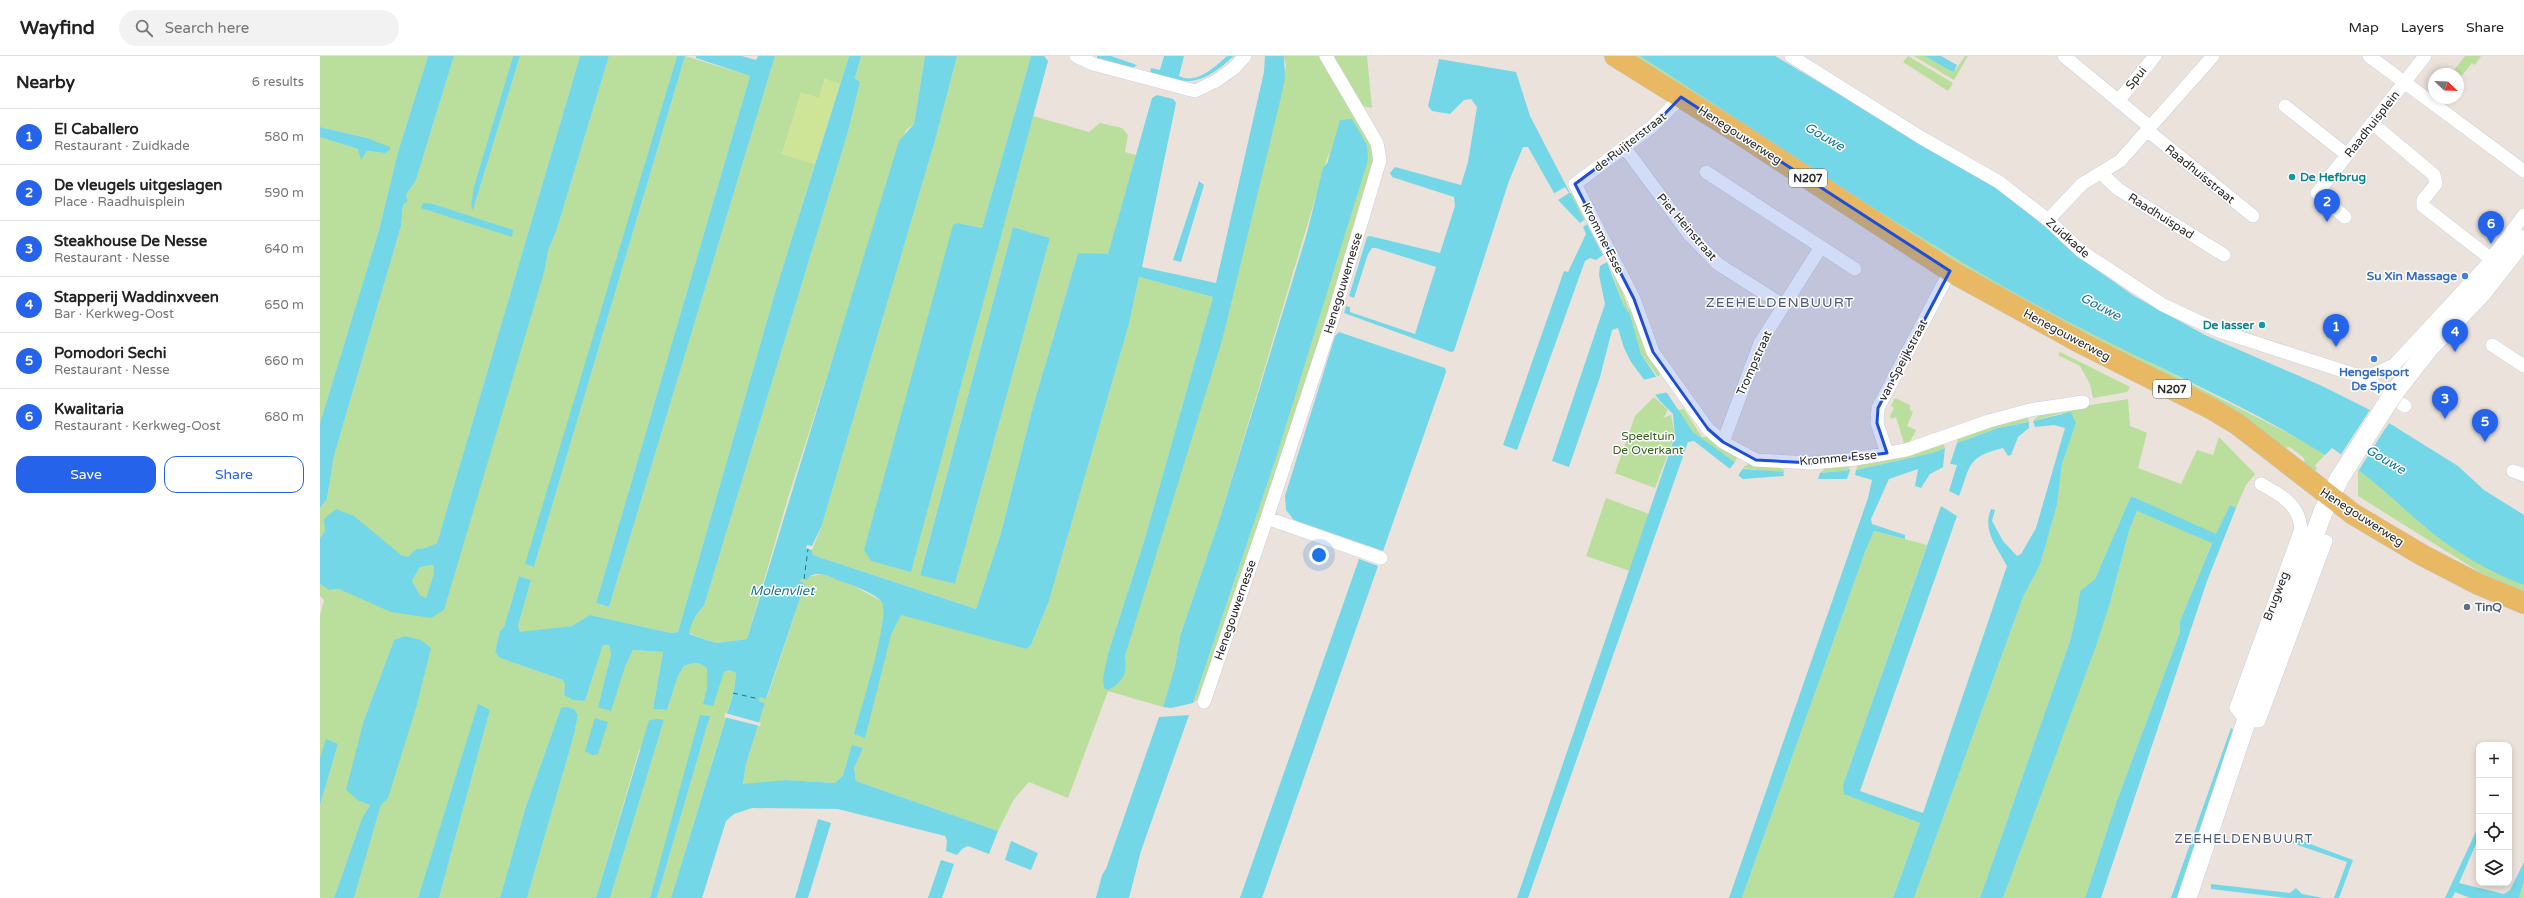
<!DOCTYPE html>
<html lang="en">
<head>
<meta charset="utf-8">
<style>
  :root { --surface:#fff; --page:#f2f2f2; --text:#222; --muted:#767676; --line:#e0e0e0; --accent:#2563eb }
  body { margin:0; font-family:"Varela Round",sans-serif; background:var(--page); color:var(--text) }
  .controls { position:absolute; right:12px; bottom:12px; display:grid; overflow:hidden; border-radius:8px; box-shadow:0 2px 6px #0003 }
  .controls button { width:36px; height:36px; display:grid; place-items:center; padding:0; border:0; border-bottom:1px solid var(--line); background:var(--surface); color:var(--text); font:20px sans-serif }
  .compass { position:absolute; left:2108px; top:12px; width:36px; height:36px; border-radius:50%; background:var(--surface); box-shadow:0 2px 6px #0003; rotate:113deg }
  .you { position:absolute; left:999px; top:499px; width:14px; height:14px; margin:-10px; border:3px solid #fff; border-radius:50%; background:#1a73e8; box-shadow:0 0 0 6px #1a73e833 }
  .badge { display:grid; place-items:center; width:26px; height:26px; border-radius:50%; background:var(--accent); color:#fff; font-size:13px; font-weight:700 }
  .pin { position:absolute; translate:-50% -33px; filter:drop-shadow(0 1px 2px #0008) }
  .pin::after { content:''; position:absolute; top:21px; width:14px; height:12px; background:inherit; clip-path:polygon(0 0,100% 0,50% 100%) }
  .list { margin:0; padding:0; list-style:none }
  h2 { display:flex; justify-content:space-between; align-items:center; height:52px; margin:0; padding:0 16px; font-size:17px }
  h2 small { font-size:13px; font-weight:400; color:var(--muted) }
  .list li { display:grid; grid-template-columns:26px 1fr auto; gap:12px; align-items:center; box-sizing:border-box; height:56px; padding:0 16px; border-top:1px solid var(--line) }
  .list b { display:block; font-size:15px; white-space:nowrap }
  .list p { margin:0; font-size:13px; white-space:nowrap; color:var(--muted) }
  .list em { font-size:13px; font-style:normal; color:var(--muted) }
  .actions { display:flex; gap:8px; padding:12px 16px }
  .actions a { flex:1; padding:9px 0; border:1px solid var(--accent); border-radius:12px; text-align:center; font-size:14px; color:var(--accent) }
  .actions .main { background:var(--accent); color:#fff }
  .icon { flex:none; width:22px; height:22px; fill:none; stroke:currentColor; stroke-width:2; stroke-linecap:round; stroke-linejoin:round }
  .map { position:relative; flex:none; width:2204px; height:842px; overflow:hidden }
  header { display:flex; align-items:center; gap:24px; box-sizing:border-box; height:56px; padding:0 20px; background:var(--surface); border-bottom:1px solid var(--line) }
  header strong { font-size:19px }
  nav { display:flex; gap:22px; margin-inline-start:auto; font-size:14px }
  .search { width:280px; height:36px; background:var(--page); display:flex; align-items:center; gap:10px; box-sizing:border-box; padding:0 14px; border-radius:22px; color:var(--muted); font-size:15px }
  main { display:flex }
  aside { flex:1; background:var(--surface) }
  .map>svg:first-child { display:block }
  .green { fill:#bade9b; fill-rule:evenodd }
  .pitch { fill:#cee597 }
  .water { fill:#74d7e7; fill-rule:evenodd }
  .pier { fill:#ebe2dc }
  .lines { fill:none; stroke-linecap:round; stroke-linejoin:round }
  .ferry { stroke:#157692; stroke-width:1; stroke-dasharray:5 4; stroke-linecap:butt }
  .street-casing { stroke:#cacfda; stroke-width:14 }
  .secondary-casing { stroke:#cacfda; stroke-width:20 }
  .primary-casing { stroke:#c3c3c3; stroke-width:22 }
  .street { stroke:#fff; stroke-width:13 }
  .secondary { stroke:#fff; stroke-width:19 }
  .primary { stroke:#e8b863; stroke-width:21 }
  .secondary-bridge-casing { stroke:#cacfda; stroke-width:20; stroke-linecap:butt }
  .secondary-bridge { stroke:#fff; stroke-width:19 }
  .marked { fill:#1d4ed8; fill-opacity:0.2; stroke:#1d4ed8; stroke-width:3; stroke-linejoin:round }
  .culture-dot { fill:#0f9aa8; stroke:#fff; stroke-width:1.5 }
  .shop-dot { fill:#3f7fe0; stroke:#fff; stroke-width:1.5 }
  .service-dot { fill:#5c6f8a; stroke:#fff; stroke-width:1.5 }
  .labels { text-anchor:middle; stroke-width:3; stroke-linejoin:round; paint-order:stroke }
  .shield { fill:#fff; stroke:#696969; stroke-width:1 }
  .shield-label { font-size:11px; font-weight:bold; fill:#292929 }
  .street-label { font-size:12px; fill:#292929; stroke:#fff }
  .culture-label { font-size:12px; font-weight:bold; fill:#0d838f; stroke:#fff; text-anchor:start }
  .shop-label { font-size:12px; font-weight:bold; fill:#366cbe; stroke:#fff; text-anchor:end }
  .park-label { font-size:12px; fill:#34621e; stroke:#fff }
  .service-label { font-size:12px; font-weight:bold; fill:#4e5e75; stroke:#fff; text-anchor:start }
  .water-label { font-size:13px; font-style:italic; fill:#157692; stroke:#fff }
  .neighbourhood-label { font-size:13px; letter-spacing:1px; fill:#4c5977; stroke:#fff }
  .quarter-label { font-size:14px; letter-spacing:1px; fill:#4c5977; stroke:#fff }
</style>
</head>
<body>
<header>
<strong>Wayfind</strong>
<div class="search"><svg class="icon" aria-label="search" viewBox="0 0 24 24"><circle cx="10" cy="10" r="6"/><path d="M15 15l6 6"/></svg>Search here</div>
<nav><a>Map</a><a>Layers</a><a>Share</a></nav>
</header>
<main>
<aside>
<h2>Nearby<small>6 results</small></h2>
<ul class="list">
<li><span class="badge">1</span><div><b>El Caballero</b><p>Restaurant · Zuidkade</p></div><em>580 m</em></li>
<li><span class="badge">2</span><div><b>De vleugels uitgeslagen</b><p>Place · Raadhuisplein</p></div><em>590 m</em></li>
<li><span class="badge">3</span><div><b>Steakhouse De Nesse</b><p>Restaurant · Nesse</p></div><em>640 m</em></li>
<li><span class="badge">4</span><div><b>Stapperij Waddinxveen</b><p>Bar · Kerkweg-Oost</p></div><em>650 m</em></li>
<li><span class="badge">5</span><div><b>Pomodori Sechi</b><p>Restaurant · Nesse</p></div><em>660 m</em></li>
<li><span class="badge">6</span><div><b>Kwalitaria</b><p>Restaurant · Kerkweg-Oost</p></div><em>680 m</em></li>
</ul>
<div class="actions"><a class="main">Save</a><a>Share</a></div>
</aside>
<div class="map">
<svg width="2204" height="842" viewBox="0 0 2204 842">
  <rect width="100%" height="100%" fill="#ebe2dc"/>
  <path class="green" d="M0,0H108L78,96L59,174L0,367V81L38,93L42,102L47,95L65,97L47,82L0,71Z
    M134,0H193L154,130L153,154L200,0H260L117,487L106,492L96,493L89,502L5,475L0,482V452L7,443L14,400L81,170L83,149L88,145L86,139L96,124Z
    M289,0H357L206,508L214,511L365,0L430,20L276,547L289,551L455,0H529L520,28L505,23L499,42L481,37L462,98L495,108L456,233L358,576L351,577L270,559L252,570L200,577L198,570L211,524L199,520L184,571L180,575L175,596L180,602L243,624L245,629L244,639L252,644L265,645L283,589H289L291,598L278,651L305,611L313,594L343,596L333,653L347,654L358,620L364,610C374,607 379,605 387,613V631L383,648L404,616L410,614L416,617L414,634L351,842H337L390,660L344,793L330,842H290L344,664L319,694L276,842H207L254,679L258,659L254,653L241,652L206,750L180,842H119L170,654L158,649L98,842H34L61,749L68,741L74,584L44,664L39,745L50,749L42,762L14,842H0V749L18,688L0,702V560L4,544L0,540V528L9,534L19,533L111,562L225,213L228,195L237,173Z
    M541,0H605L594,68L586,74L467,445L427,583L396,587L368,577C371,566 376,558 384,550L528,76L540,26L535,22Z
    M637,0H711L662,172L639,167L551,505L591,515L713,60L769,76L780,67L802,72L808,79L805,96L816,99L788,199L758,197L712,354L681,477L656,553L493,499L492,494L502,469L616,81ZM693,171L730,182L635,528L600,518Z
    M964,0H1000L1052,89L1053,108L961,408L879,642L873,647L954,408L1010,93L899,465L860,580L855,610L843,651L788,635L748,742L709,726L694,743L678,775L536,725L534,712L542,692L528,702L523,719L515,727L466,724L423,729L426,708L445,647L439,645L440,641L447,642L485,528L480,525L482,522L502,518L534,530L561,545L564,550L561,578L571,579L581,558L706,593L711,589L729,545L809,268L819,221L893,241L823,489L789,594L787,607L806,610L805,600L966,10Z
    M1012,0H1047L1052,52L1042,50Z
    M1309,0H1320L1623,195L1716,248L1981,384L2005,399L1995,409L1997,413L1994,416L1985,408L1984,402L1970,391L1964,392L1676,232Z
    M1588,0L1633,27L1628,35L1583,6Z
    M1594,0H1605L1634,16L1645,0H1648L1634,24Z
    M2145,0H2161L2155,9L2152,7L2138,24V18H2131Z
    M1249,137H1255L1266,161L1264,164Z
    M1288,205L1307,236L1303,238L1309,253L1312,252L1325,294L1340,318L1338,321L1321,298L1310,258L1303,248Z
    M1740,296L1810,331L1807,336L1773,342L1770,328L1760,310L1738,299Z
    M1334,341L1348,354L1343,362L1351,359L1355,379L1335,432L1295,417L1315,360Z
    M1575,342L1590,349V354L1593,356L1587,370L1596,374L1590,386L1584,387L1576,361L1571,363L1570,360L1574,352L1571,350Z
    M1808,343L1810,370L1827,377L1818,412L1861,428L1877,394L1893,399L1899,381L1935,418L1926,429L1916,452L1910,449L1896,479L1811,440L1775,523L1760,535L1756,560L1750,585L1660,842H1594L1703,541L1720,509L1737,449L1742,408L1756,367L1742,357L1713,365L1721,357Z
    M1364,353L1382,381H1387L1417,402L1414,408L1373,376L1357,354Z
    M1704,360L1708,362L1709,366L1678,372L1637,387L1638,381Z
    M1623,387L1625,392L1612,397L1536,414L1538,408Z
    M1428,408L1460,412L1464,414V417L1422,412Z
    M1528,410L1530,414L1500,417L1505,412Z
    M2038,414L2059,429L2104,470L2204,529V536L2161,517L2038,440Z
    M1286,442L1329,458L1310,515L1266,500Z
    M1817,455L1892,486L1860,565V576L1796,747L1765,842H1683L1790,547L1809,475Z
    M1554,475L1607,489L1523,729L1572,756L1600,767L1573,842H1422L1545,496Z
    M111,509L114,510V517L106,542L100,539L92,525L100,511Z
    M2204,824V842H2199Z"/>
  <path class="pitch" d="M505,23L520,28L495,108L462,98L481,36L499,42Z"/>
  <path class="water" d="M108,0H134L96,124L86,139L88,145L83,149L81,170L14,400L7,443L0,452V367L59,174L78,96Z
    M193,0H200L153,154L151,150L154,130Z
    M260,0H289L237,173L228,195L225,213L124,554L111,562L71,556L19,533L9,534L0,528V482L5,475L4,463L16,453L34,460L81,499L88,501L96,493L106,492L117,487ZM111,509L114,510V517L106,542L100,539L92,525L100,511Z
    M357,0H365L214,511L205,508Z
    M376,0H422L436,4L438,0H455L289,551L276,547L430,20L376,2Z
    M529,0H541L535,22L540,26L528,76L384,550C376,558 371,566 369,578L396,587L427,583L579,85L594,68L605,0H637L616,81L502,469L492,490L487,489L486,492L492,494L493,499L656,553L681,477L712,354L758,197L788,198L832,42L837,39L853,43L856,47L822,211L896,227L944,16L945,0H964L965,22L961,41L903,281L805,600C808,616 803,627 788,634L784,632L783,622L789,594L823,489L893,241L819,221L809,268L729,545L711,589L706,593L581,559L571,579L545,682L534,678C539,659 572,557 561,545C553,536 529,528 517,524C508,520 494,513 487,524L482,522L480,525L485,528L446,643L440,641L439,645L445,647L426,708L423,728L466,724L515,727L523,719L532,689L543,692L534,712L536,725L678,775L669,798L648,790L642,793L637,799L626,795L627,785L625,780L518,753L432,752L414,758L406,765L382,842H351L414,635L416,617L410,614L404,616L393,650L383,648L387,631V613C379,605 374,607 364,610L358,620L347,654L333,653L343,596L313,594L305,611L291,655L278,651L291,598L289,589H283L265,645L252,644L244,639L245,629L243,624L180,602L175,596L180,575L184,571L199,520L211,524L198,570L200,576L252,570L270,559L351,577L358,576L456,233Z
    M711,0H724L728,5L591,516L551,505L544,494L633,169L638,167L662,172Z
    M777,0H791L817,9L813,12L777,2Z
    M844,0H864L859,20C876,29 895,11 907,0H914C881,29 871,30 830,17L831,12L840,14Z
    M1320,0H1455L1678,133L1709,155L1763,204L1814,240L1885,279L2002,330L2050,354L2066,372L2069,367L2138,410L2164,434L2204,459V529C2169,516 2132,494 2104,470C2081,451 2062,431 2038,414L2039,411L2012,392L2005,399C1913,341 1811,301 1715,248C1579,173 1450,84 1320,0Z
    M1605,0H1621L1637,9L1634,16L1631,15Z
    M1119,3L1196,16L1210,60L1264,164L1260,167L1238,144L1208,91H1203L1189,125L1134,295L1131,296L1024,257L1026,250L1030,251V256L1095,278L1116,211L1056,192H1052L1048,198L1034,242L1029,240L1047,181L1050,180L1120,197L1135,150L1134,141L1072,121L1070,117L1075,111L1141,129L1148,106L1157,51L1151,43L1144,44L1130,58L1112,55L1108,50Z
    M1032,63L1047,89L1048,104L954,408L873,647L851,652L843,651L855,610L860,580L899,465L987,177L1003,112L1008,106L1020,64Z
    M0,71L47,82L70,91V94L65,97L47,95L41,104L38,93L0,81Z
    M879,125L884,129L861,206L853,204Z
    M103,147L113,148L193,174L192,181L101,152Z
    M1267,168L1283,199L1276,204L1270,202L1265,205L1197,394L1183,389L1244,215L1248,216L1266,178L1263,171Z
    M693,171L730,182L635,528L600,519Z
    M1287,206L1303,248L1310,258L1321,298L1373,376L1424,413L1463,416L1464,420L1423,423L1374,385L1368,386L1208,842H1197L1355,380L1353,358L1340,345L1311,306L1304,292L1298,272L1292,274L1280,321L1249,411L1232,405L1285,248L1279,219L1280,210Z
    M1019,276L1125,312L1126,316L1063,495L974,464L966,454L965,440L1015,280Z
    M1751,356L1756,367L1742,408L1737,449L1720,509L1703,541L1594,842H1573L1600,767L1524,738L1523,729L1621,450L1637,460L1540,735L1603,757L1687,510C1677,491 1662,475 1671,453L1675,454L1672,465L1683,485L1697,500L1701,498L1716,472L1745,372L1734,369L1715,371L1713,365Z
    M1709,366V372L1698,381L1691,399L1688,400L1683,392C1645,401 1651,411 1639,440L1629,435L1637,409L1630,408L1637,387L1678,372Z
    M1625,392L1623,411L1610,418L1601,432L1595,430L1598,413L1569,423L1551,463L1552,468L1585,479V483L1554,475L1545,496L1422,842H1409L1548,442L1552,424L1535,419L1536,414L1612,397Z
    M1530,414L1527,423H1498L1500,417Z
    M1811,440L1896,478L1910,449L1916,452L1887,525L1781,842H1765L1796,747L1860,576V565L1892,487L1817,455L1809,475L1790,547L1776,590L1683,842H1660L1750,585L1756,560L1760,535L1775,523Z
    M1039,503L1058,510L942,842H920Z
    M85,580L101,584L111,592L96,652L68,742L61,749L34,842H14L42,762L50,749L39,745L26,734L44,664L74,584Z
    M158,648L170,654L119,842H98Z
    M246,651L254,653L258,659L254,679L207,842H180L206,750L241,652Z
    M380,659L390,660L337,842H330Z
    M869,659L821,795L809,842H776L782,819L786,813L839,661Z
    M275,662L288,666L278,698L272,699L265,695Z
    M338,663L344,664L290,842H276L329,664Z
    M1911,672L1915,674L1860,842H1851Z
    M6,683L18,688L0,749V702Z
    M498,763L511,767L488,842H475Z
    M2159,769V781L2139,827L2184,838L2190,834L2204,806V824L2199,842H2150L2135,836L2132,842H2125Z
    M1974,782L2033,804L2019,842H2014L2027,806L1972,787Z
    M691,785L718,797L711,814L685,804Z
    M621,804L634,808L622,842H608Z
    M1891,828L1970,837L1976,832L1982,838L2003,842H1967L1891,833Z"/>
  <path class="pier" d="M1245,131L1249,137L1238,144L1233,138Z
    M1339,320L1349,336L1333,339L1323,324Z
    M2051,352L2052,354L2049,360L2065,370L2070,365L2037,417V412L2020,400Z
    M1415,406L1424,411L1417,421L1409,414Z
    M405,657L441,667L440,670L404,661Z"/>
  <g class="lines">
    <path class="ferry" d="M484,523L488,493
      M413,637L439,643"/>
    <defs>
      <path id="street" d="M756,0L773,8L875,35L896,25L914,12L925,0
        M1006,0L1057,87L1060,104L1012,265L947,462L1061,502
        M1471,0L1602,82L1679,126L1728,164L1761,195L1843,249L1899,275L2045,322L2061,334
        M1744,0L1830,71
        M2049,0L2204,115
        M1361,41L1333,70L1255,128L1314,243L1333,296L1388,373L1403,386L1436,404L1492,407L1535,403L1586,394L1669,365L1710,354L1763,346
        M1798,45L1835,0
        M1965,50L2027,99
        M2052,67L2114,119L2116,128L2103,144V150L2171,203
        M1827,74L1933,160
        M1305,92L1368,177L1398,208L1463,249
        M1386,116L1535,213
        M1781,117L1798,133L1904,199
        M2025,161L1997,137L2105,0
        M1728,164L1762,128L1800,105L1893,0
        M2172,289L2204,310
        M2045,322L2074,309L2164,212L2204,159
        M2082,348L2085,350
        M1403,386L1440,287L1501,191
        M1567,397L1557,367L1558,352L1630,215
        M2193,415L2204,419
        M1941,428C1961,439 1979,448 1981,473L1916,652L1927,665H1939L2006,485
        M884,646L947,462"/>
      <path id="secondary" d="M2077,333L2110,291L2161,238L2204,183
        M1867,842L1931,651L2003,456L2019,423L2068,346"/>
      <path id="primary" d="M1295,0L1420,78L1630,215L1761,287L1892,353L1917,368L2033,458L2102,499L2158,528L2204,547"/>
    </defs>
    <use href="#street" class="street-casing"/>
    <use href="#secondary" class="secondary-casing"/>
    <use href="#primary" class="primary-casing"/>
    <use href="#street" class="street"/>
    <use href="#secondary" class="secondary"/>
    <use href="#primary" class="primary"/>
    <defs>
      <path id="secondary-bridge" d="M2068,346L2077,333"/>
    </defs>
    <use href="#secondary-bridge" class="secondary-bridge-casing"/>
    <use href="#secondary-bridge" class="secondary-bridge"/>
  </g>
  <path class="marked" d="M1361,41L1630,215L1558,352L1557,367L1567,397L1492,407L1436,404L1403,386L1388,373L1333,296L1314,243L1255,128L1333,70Z"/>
  <g class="culture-dot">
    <circle cx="1972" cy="121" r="4"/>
    <circle cx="1942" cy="269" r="4"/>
  </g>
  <g class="shop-dot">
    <circle cx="2145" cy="220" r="4"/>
    <circle cx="2054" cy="303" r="4"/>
  </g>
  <circle class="service-dot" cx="2147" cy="551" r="4"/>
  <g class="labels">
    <g class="shield">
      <rect x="1469" y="113" width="38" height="18" rx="3"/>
      <rect x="1833" y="324" width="38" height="18" rx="3"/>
    </g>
    <g class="shield-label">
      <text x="1488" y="126">N207</text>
      <text x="1852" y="337">N207</text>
    </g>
    <g class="street-label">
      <text transform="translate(1816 22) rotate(-51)" y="4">Spui</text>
      <text transform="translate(2052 68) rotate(-52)" y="4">Raadhuisplein</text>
      <text transform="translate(1420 79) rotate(33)" y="4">Henegouwerweg</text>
      <text transform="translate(1310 86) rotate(-38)" y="4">de Ruijterstraat</text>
      <text transform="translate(1880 118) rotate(39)" y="4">Raadhuisstraat</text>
      <text transform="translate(1841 160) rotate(32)" y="4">Raadhuispad</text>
      <text transform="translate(1367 171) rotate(49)" y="4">Piet Heinstraat</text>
      <text transform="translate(1283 182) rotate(63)" y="4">Kromme Esse</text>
      <text transform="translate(1748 182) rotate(41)" y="4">Zuidkade</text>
      <text transform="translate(1023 227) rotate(-73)" y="4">Henegouwernesse</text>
      <text transform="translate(1747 279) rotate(28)" y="4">Henegouwerweg</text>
      <text transform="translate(1583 304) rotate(-62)" y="4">van Speijkstraat</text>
      <text transform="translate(1434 307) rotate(-66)" y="4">Trompstraat</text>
      <text transform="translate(1518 402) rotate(-5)" y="4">Kromme Esse</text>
      <text transform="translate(2042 461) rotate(33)" y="4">Henegouwerweg</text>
      <text transform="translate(1956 540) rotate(-69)" y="4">Brugweg</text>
      <text transform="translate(915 554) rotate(-71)" y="4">Henegouwernesse</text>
    </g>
    <g class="culture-label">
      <text x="1980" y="125">De Hefbrug</text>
      <text x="1934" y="273" text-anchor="end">De lasser</text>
    </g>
    <g class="shop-label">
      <text x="2137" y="224">Su Xin Massage</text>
      <text x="2054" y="320" text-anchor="middle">Hengelsport<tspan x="2054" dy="14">De Spot</tspan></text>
    </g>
    <g class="park-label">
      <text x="1328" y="384">Speeltuin<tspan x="1328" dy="14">De Overkant</tspan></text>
    </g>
    <g class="service-label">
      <text x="2155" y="555">TinQ</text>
    </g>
    <g class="water-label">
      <text transform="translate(1505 80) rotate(30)" y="5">Gouwe</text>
      <text transform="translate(1781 250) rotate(28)" y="5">Gouwe</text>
      <text transform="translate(2066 403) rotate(31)" y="5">Gouwe</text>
      <text x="462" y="539">Molenvliet</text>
    </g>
    <g class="neighbourhood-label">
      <text x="1924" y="787">ZEEHELDENBUURT</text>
    </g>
    <g class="quarter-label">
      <text x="1460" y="251">ZEEHELDENBUURT</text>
    </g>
  </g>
</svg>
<div class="controls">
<button>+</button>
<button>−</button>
<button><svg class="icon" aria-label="locate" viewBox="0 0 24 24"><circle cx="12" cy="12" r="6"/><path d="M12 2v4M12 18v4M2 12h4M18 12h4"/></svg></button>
<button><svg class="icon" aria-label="layers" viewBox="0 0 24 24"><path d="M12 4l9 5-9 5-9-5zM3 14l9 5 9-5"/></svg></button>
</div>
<svg class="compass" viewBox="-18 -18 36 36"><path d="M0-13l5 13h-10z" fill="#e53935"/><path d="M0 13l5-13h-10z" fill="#767676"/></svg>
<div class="you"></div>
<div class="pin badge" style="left:2016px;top:291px">1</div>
<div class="pin badge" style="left:2007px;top:166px">2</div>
<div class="pin badge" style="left:2125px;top:363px">3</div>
<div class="pin badge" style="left:2135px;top:296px">4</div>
<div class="pin badge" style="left:2165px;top:386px">5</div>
<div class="pin badge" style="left:2171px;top:188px">6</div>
</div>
</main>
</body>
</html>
